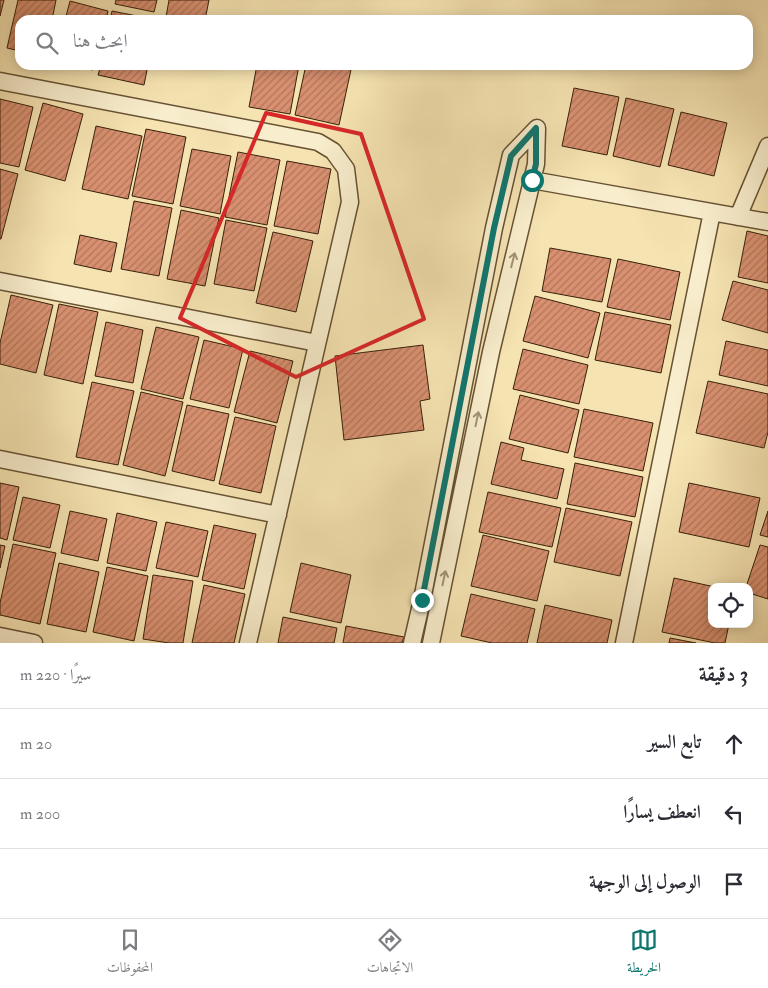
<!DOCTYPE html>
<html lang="ar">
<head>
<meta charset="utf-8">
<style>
  :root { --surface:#fff; --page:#f2f2f3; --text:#2b2b33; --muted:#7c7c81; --line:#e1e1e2; --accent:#0f766e }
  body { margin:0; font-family:"IM FELL Double Pica",Amiri,serif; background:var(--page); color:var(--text); direction:rtl }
  .controls { position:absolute; right:15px; bottom:15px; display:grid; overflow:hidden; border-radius:10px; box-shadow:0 2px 12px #0003 }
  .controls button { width:45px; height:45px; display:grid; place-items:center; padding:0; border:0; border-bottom:1px solid var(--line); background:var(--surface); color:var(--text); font:25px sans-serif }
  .stop { position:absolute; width:15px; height:15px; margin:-11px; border:4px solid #0f766e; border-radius:50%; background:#fff }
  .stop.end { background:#0f766e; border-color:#fff; box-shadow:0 1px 5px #0008 }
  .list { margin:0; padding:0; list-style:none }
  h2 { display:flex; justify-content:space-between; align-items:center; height:65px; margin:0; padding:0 20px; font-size:21px }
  h2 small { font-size:16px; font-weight:400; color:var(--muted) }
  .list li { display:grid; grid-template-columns:32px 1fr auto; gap:15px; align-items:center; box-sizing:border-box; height:70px; padding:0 20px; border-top:1px solid var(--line) }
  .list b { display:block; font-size:19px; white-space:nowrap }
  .list em { font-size:16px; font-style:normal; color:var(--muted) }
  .icon { flex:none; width:28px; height:28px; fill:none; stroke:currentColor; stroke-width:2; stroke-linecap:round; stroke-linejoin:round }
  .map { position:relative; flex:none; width:768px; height:643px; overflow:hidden; direction:ltr }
  .search { position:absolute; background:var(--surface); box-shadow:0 2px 12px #0003; left:15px; right:15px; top:15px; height:55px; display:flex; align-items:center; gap:12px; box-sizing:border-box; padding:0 18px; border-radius:15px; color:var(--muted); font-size:19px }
  .sheet { height:275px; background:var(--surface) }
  nav { display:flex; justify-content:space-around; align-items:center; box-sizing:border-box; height:70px; border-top:1px solid var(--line); background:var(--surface); font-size:14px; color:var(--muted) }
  nav a { display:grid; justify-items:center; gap:2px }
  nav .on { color:var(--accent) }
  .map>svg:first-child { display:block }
  .building { fill:url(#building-hatch); stroke:#382109 }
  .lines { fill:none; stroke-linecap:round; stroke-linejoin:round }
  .minor-casing { stroke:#675233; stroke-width:19 }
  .minor { stroke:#f8edcc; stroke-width:16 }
  .oneway { stroke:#a29174 }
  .route { stroke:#0f766e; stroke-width:6 }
  .marked { fill:none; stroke:#d62828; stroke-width:4; stroke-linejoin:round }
</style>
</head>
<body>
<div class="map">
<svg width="768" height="643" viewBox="0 0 768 643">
  <defs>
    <pattern id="building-hatch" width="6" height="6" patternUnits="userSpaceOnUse" patternTransform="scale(1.25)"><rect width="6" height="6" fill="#d89070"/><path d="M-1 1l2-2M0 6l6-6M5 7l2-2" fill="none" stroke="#b0755a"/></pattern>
  </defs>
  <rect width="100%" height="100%" fill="#f5e3b1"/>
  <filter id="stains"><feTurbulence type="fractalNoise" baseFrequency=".004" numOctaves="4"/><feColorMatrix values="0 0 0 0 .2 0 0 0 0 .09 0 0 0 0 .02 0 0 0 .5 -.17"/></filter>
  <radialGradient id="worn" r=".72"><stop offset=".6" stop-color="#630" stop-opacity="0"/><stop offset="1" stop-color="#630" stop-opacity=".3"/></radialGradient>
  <path class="building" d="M0,0H4L0,16Z
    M18,0H56L52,20H20V51L7,48Z
    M116,0H157L154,12L115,4Z
    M169,0H209L205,20H180L166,17Z
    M70,1L108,11L106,20H65Z
    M112,11L157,20H110Z
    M72,65H94L93,70Z
    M101,65H148L144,85L98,75Z
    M257,65H299L290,114L249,107Z
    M306,65H352L339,125L295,115Z
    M574,88L619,97L607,155L562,146Z
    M626,98L674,109L660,167L613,156Z
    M0,99L33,107L19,167L0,163Z
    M43,103L83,114L65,181L25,170Z
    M681,112L727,123L714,176L668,165Z
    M96,126L142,136L128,199L82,189Z
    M146,129L186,137L173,204L132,196Z
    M192,149L231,156L220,214L180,206Z
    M238,152L280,160L267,225L225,217Z
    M287,161L331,169L318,234L274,226Z
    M0,169L18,174L1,239H0Z
    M134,201L172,208L159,276L121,269Z
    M181,210L219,218L205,286L167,279Z
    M226,220L267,228L254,291L214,284Z
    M747,231L768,236V283L738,277Z
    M273,232L313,241L296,312L256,303Z
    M80,235L117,243L111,272L74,264Z
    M550,248L611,259L602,302L542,291Z
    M618,259L680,272L670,320L607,307Z
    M733,281L768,290V333L722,320Z
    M11,295L53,305L36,373L0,364V343Z
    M535,296L600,313L588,358L523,341Z
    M59,304L98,312L83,384L44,375Z
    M605,312L671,325L661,373L595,360Z
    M106,322L143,330L133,383L95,376Z
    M156,327L199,337L183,399L141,389Z
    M204,340L243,349L229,408L190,399Z
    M726,341L768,350V386L719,375Z
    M423,345L430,399L420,401L424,430L344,440L335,356Z
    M523,349L588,365L579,404L513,389Z
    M250,351L293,361L277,423L234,412Z
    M708,381L768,394V432L764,448L696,433Z
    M92,382L134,391L118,465L76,457Z
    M141,392L183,402L165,476L123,465Z
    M520,395L579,410L568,453L509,439Z
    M187,405L229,414L214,481L172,471Z
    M584,409L653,423L643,471L574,457Z
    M235,417L276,426L261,493L219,484Z
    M501,442L524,448L521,460L564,469L557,499L491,484Z
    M575,463L643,477L635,517L567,504Z
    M0,483L19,487L7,540L0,538Z
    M689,483L760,498L749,547L679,532Z
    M488,492L561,508L552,547L479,532Z
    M23,497L60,505L50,548L13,540Z
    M566,508L632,522L620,576L554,562Z
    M70,511L107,519L98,561L61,553Z
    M768,511V537L760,535Z
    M117,513L157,522L146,571L107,563Z
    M166,522L208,531L198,577L156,568Z
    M214,525L256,534L244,589L202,580Z
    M483,535L549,551L537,601L471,586Z
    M13,544L56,553L40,624L0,615V603Z
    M0,545L5,546L0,568Z
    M760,545L768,547V599L749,593V587H746Z
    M59,563L99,572L86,632L47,624Z
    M301,563L351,575L341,623L290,612Z
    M107,567L148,576L134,641L93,632Z
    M153,575L193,581L183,643H169L143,639Z
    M674,578L715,587H712V624H729L725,643H715L662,632Z
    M204,585L245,594L234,643H192Z
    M471,594L535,609L527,643H492L461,636Z
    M545,605L612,620L607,643H537Z
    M283,617L337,628L334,643H278Z
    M346,626L404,637L402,643H343Z
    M670,638L696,643H669Z"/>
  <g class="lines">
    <defs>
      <path id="minor" d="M0,81L318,142L333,151L346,169L350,202L248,643
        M532,180L768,222
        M738,217L768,146
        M0,281L317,343
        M0,459L278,515
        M0,636L34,643
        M412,643L422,600L494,228L511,155L537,128L536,164L491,352L431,643
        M624,643L712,212"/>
    </defs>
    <use href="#minor" class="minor-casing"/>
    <use href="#minor" class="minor"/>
  </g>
  <defs><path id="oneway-shaft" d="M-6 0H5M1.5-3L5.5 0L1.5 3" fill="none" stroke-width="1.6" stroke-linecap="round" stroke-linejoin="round" transform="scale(1.25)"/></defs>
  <g class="oneway">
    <use href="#oneway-shaft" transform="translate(513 260) rotate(-76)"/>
    <use href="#oneway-shaft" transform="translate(477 419) rotate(-78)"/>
    <use href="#oneway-shaft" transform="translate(444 578) rotate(-78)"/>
  </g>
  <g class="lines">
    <path class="route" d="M422,600L494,228L511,156L536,128V164L532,180"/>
  </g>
  <path class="marked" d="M266,113L361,134L424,319L296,377L180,318Z"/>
  <rect width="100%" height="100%" filter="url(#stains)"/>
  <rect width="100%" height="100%" fill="url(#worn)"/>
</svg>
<div class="controls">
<button><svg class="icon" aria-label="locate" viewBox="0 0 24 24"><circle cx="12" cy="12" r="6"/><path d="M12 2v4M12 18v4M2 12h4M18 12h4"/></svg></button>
</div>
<div class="stop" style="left:532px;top:180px"></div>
<div class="stop end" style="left:422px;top:600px"></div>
<div class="search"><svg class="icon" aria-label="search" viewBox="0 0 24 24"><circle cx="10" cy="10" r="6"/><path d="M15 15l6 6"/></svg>ابحث هنا</div>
</div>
<section class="sheet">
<h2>3 دقيقة<small>سيرًا · 220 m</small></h2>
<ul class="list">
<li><svg class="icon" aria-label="ahead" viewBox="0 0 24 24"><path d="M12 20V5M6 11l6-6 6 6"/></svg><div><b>تابع السير</b></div><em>20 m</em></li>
<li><svg class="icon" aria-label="left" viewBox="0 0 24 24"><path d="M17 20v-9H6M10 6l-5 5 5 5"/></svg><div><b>انعطف يسارًا</b></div><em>200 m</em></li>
<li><svg class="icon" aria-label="arrive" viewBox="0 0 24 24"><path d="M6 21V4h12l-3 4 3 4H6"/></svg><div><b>الوصول إلى الوجهة</b></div></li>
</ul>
</section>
<nav>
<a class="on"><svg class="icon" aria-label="map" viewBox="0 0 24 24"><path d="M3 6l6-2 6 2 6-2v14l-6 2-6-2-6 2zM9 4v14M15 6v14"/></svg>الخريطة</a>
<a><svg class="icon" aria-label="directions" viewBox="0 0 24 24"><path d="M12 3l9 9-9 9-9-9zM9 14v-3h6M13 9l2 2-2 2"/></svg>الاتجاهات</a>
<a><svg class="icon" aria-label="saved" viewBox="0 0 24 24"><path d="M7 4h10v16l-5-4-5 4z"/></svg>المحفوظات</a>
</nav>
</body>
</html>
